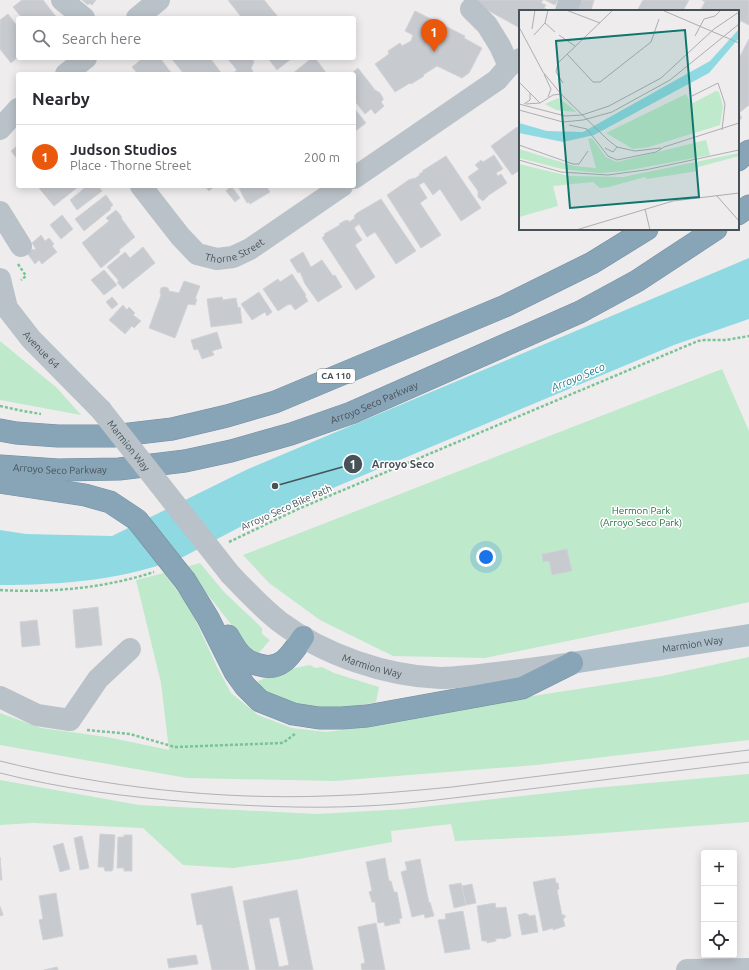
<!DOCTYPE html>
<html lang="en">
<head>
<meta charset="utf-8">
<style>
  :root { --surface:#fff; --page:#f7f7f7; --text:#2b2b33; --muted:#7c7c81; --line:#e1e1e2; --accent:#ea580c }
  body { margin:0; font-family:Ubuntu,sans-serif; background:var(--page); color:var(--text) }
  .controls { position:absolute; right:12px; bottom:12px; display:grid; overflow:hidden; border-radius:4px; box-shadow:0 2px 10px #0003 }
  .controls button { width:36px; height:36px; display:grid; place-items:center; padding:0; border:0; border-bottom:1px solid var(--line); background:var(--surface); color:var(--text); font:20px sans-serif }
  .you { position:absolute; left:486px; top:557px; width:14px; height:14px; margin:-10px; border:3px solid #fff; border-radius:50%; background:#1a73e8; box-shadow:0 0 0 6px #1a73e833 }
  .badge { display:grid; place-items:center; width:26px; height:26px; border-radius:50%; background:var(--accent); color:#fff; font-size:13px; font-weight:700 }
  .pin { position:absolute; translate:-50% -33px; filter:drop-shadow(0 1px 2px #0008) }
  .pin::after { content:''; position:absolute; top:21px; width:14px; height:12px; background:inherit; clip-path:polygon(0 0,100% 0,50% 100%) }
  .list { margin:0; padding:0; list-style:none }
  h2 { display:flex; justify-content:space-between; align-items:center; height:52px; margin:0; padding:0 16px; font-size:17px }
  h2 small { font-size:13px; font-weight:400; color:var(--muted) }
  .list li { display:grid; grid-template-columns:26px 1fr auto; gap:12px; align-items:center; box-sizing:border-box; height:64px; padding:0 16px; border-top:1px solid var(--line) }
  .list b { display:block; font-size:15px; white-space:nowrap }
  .list p { margin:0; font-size:13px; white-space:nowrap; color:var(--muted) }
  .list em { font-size:13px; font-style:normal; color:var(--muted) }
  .icon { flex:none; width:22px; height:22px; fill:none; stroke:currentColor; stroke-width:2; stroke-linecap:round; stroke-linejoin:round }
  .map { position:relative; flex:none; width:749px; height:970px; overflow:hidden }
  .search { position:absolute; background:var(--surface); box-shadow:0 2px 10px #0003; left:16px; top:16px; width:340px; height:44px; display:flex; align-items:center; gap:10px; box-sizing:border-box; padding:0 14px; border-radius:4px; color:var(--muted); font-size:15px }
  .panel { position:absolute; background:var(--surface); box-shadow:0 2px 10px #0003; left:16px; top:72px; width:340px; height:116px; border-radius:4px }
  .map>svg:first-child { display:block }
  .green { fill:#bee9ca }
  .water { fill:#8fdae2 }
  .building { fill:#c7cacf; stroke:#d1d3d7; fill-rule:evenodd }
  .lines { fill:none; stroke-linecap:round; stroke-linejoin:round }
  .highway-casing { stroke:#748fa2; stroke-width:23 }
  .path { stroke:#7ac397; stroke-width:2.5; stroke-dasharray:3 2; stroke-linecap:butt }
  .minor { stroke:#b9c2c8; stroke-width:22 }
  .major { stroke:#aebfc9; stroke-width:22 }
  .highway { stroke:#88a4b7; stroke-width:22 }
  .tram { stroke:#afb2b6; stroke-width:1 }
  .highway-bridge-casing { stroke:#748fa2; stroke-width:23; stroke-linecap:butt }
  .minor-bridge { stroke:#b9c2c8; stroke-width:22 }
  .highway-bridge { stroke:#88a4b7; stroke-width:22 }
  .labels { text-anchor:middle; stroke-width:3; stroke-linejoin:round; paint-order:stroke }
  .shield { fill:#fff; stroke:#7e858a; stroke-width:1 }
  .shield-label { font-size:9px; font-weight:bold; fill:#475158 }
  .street-label { font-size:10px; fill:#475158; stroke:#fff }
  .park-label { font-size:10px; fill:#1f713f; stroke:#fff }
  .water-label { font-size:11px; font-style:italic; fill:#197e8a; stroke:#fff }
  .inset-road { fill:none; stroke:#acaeb1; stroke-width:1 }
  .view { fill:#0f766e; fill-opacity:0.15; stroke:#0f766e; stroke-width:2 }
  .inset-edge { fill:none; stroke:#475158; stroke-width:2 }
  .leader { fill:none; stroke:#475158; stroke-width:1.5 }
  .callout-dot { fill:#475158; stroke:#fff; stroke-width:1.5 }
  .mark-label { font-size:12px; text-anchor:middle; font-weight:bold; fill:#fff }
  .callout-label { font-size:11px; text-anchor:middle; font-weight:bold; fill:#475158; stroke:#fff; stroke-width:3; stroke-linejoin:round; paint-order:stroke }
</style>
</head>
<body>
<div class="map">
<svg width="749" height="970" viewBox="0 0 749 970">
  <rect width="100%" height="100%" fill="#efeced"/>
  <path class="green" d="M0,341L57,388L81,415L0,400Z
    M722,369L749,431V602L665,621L485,658L393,656L320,620L269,583L243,555Z
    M200,563L224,592L262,628V634L270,640L257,655L249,647L186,567Z
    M164,573L190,608L217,667L231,693L258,715L292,728L326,732L367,727L520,698L662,676L749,657V740L536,765L334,781L187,778L0,745V713L41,728L107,737L169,750L161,683L136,580Z
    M310,665L315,668L322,667L334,673L379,687L376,702L334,710L289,705L261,689L258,681L290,669Z
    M749,774V822L563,836L455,841L451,824L391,831L392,842L299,859L233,868L183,865L143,828L33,823L0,825V780L139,805L317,814L405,809L594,788Z"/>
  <path class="water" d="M749,258V319L674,345L240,527L183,557C125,580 62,585 0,585V530L26,534L112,536L248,469Z"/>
  <path class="building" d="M22,0H43L57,18H22L13,7Z
    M82,0H96L92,5L89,3L88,5Z
    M228,0H264L279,18H242Z
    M469,0H543L541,3L546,5L544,8L551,11H520V28Z
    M545,0H558L555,5Z
    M577,0H594L591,11H575Z
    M643,0H689L683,11H637Z
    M702,0H749V25L741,21L738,25V11H700L705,2Z
    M415,11L465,36L464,38L482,48L469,73L462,78L437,66L423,75L424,76L411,84L410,83L395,92L375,64L389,54L388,51L400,43L402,46L411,41L413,35L405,31Z
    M8,14L18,27V57L11,63L0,49V20Z
    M749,39V105L739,113L742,118L738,121V60Z
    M143,58H160L172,74H138L132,67Z
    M171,58H210L222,74H184Z
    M227,58H255L253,60L254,62L251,68L254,74H232L237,70Z
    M268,58H292L277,70Z
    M312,58H315L327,74H292Z
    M358,68L375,90L380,93L383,98V100L381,102L384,106L375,114L371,109L365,114L354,100V74H351Z
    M354,108L366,123L354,132Z
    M517,127L520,131V170L512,175L491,146Z
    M18,145V160L11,151Z
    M494,155L503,169L496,173L498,176L501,174L507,183L489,195L483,201L478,197V191L468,177L479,169L475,165L481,160L483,162Z
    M446,156L481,208L461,221L440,189L433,195L424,182L419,185L427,198L420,203L441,235L421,248L387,195L410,179V180L413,178L414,179L420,175L419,174L423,172L422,171Z
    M42,186H79L54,206L39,188Z
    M87,186H98L102,191L77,210L70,200Z
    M205,186H215L209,191Z
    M231,186L240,198L235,202L226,191Z
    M238,186H266L270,192L250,204L249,202L247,203L244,198Z
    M106,195L113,205L110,208L111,209L84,231L75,219Z
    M381,199L416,251L396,264L375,232L367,237L359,224L354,228L362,240L355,245L375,277L356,290L322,238L325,235L324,234L340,225L339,224L344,221L348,220L349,222L355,218L354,216L357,213Z
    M116,210L122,217L121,218L135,237L119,250L120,252L101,268L82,243L109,221L106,218Z
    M62,215L73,229L61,239L50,225Z
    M41,235L45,241L49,238L54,244L52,246L57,252L42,264L39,260L35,264L27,253L32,249L33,250L36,249L32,243Z
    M143,247L155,263L123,289L117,282L119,281L107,267L125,252L130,258Z
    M303,252L311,267L322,260L333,276L335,275L342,287L318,302L305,284L300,272L298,273L290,260Z
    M104,270L117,285L104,295L91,280Z
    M292,274L306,295L305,296L308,301L295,310L291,304L289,305V304L278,311L263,289L278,279L280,282Z
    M184,281L200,286L195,299H197L195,305L188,304L175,338L149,328L161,295L160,292L161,288L164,287L168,288L169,291L179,293Z
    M259,292L272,312L267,316L265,312L252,320L241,304Z
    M112,297L118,304L112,309L106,302Z
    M222,297L223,300L236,298L238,308L240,307L242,323L211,327L207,299Z
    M123,305L127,310L129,307L135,313L133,315L141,321L134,328L132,326L125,334L109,320Z
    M217,332L222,348L212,351L214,355L202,359L198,349L194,350L191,340Z
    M567,549L572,571L552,575L549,561L543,562L542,554Z
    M98,607L102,645L76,648L73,610Z
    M37,620L40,645L22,647L20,622Z
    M100,834L115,835L113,869L112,871H105L104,867H98Z
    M124,835H132V871H124V868H117L118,837H124Z
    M82,836L89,868L80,870L74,838Z
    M63,843L70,869L60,872L53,846Z
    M0,857L2,880H0Z
    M385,858L389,881H391L394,892H397L402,918L399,919L400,923L385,926L384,922L378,923L375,902H372L369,892L372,891L366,862Z
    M420,859L429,903L430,902L434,916L425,918L424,914L412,917L401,872L407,870L405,862Z
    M555,878L556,883H558L559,889L557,890L562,915H565V918H563L565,926L553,930V928L543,931L533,882Z
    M461,883L466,905L454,908L449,885Z
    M472,884L476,903L466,905L462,886Z
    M232,886L249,970H212L202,924L197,925L191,894Z
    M297,890L313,970H256L243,901ZM279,917L289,965L279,967L269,919Z
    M56,893L63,936L43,940L39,920L43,919L39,896Z
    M495,903L496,908L506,907L511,936L504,939L502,938L495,939L496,941L487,943V941H482L477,906Z
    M0,906L3,915L0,916Z
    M463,911L470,949L445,953L438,920L446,919L445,914Z
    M526,913V914H528L529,916L535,915L538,932L522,935L518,915Z
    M376,923L385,970H362L361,964L365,963L358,927Z
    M196,955L198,964L169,968L167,959Z
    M57,967L58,970H44Z"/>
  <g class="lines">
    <defs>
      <g id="highway">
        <path d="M738,160L749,151"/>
        <path d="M738,214L749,206"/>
        <path d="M0,430L16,433L58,436H113L172,429L227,416L275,402L505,306L592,263L647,229"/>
        <path id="s5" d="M0,466L58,470L119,469L185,461L231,451L291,434L351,413L580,312L637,281L716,229"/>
        <path d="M0,482L85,495L110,502L137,520"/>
        <path d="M186,582L208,618L235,672L245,686L260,701L293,714L319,718H342L367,716L522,688L572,663"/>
        <path d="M228,636C232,643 237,652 243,657C247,661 254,664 260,665C282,672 292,653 303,637"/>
      </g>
    </defs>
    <use href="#highway" class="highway-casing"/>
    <path class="path" d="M18,264L26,276L21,280
      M0,406L23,411L41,414
      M229,542L298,509L698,341L705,340H726L749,336
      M0,590C51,593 105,588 154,572
      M87,730L130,734L175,747L283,743L295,734"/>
    <g class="minor">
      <path d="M62,0L84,18"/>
      <path d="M471,9L487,25L500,46L509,66"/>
      <path d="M566,11L570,0"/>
      <path d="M137,18L159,0"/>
      <path d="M66,74L86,58"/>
      <path d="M0,129L18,109"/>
      <path d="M354,178L497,80L509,66L520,59"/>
      <path id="s1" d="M141,186L180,236L197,254L217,259L233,257L250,249L342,186"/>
      <path d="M0,212L21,246"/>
      <path id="s2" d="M0,279L7,308L31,339L101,410"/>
      <path id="s3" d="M230,574C246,591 262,608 280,622C324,655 386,676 440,678C449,678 460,677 470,676C502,673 534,668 567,664"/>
      <path d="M0,697L37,715L70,720L98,679L130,649"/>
      <path d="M687,970L749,969"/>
    </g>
    <path class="major" id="s4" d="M572,663L749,635"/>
    <use href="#highway" class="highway"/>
    <path class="tram" d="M0,761C104,787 218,800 325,796C367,795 410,791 452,787L749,750
      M0,773C63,789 127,797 191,802C249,806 307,809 365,806C412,804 458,797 505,792C586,782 668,772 749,762"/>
    <defs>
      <path id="highway-bridge" d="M137,520L186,582"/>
    </defs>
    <use href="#highway-bridge" class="highway-bridge-casing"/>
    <path class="minor-bridge" id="s6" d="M101,410L230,574"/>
    <use href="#highway-bridge" class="highway-bridge"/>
  </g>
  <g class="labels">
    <rect class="shield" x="317" y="369" width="38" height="14" rx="3"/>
    <g class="shield-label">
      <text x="336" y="379">CA 110</text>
    </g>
    <g class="street-label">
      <text dy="4" stroke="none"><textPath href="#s1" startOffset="128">Thorne Street</textPath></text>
      <text dy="4" stroke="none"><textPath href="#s2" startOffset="84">Avenue 64</textPath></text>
      <text dy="4" stroke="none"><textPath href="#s5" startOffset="384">Arroyo Seco Parkway</textPath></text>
      <text dy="4" stroke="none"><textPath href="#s6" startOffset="45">Marmion Way</textPath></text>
      <text dy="4" stroke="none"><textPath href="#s5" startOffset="60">Arroyo Seco Parkway</textPath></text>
      <text transform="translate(286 507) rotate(-24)" y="4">Arroyo Seco Bike Path</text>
      <text dy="4" stroke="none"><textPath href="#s4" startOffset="122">Marmion Way</textPath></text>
      <text dy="4" stroke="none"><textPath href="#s3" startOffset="172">Marmion Way</textPath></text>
    </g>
    <g class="park-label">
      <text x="641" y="514">Hermon Park<tspan x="641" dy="12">(Arroyo Seco Park)</tspan></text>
    </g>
    <g class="water-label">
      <text transform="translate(578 377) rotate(-23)" y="4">Arroyo Seco</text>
    </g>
  </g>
  <g transform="translate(519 10)">
    <rect width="220" height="220" fill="#efeced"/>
    <path d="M197,81L200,82L204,96L201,115L130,137L114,139L87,123L167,84L172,94ZM39,88L52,97L57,102L37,100L26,94ZM73,128L87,147L98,152L187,130L191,145L106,161L81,163L43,159L0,148V139L55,156L77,158L69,129ZM220,143V146L179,157V161L128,169L126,167L90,177L81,178L74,172L34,176L39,196L0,207V154L50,166L104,167Z" fill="#bee9ca"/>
    <path d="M220,19V28L190,63L75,125L44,132L0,123V113L28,121L64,122L191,51Z" fill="#8fdae2"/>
    <path class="inset-road" d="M29,0L26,13L36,22M47,0L81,13M143,0L220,33M0,17L24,62L42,84L89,130L98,137L116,141L142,138M13,19L16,0M15,25L26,13M40,25L56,36M176,26L185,9L196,6L202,0M48,44L74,72H81L132,32L140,9M25,64L32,79L29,87M0,72L21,93L34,85L42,84M44,73L37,62L39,53L94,0M173,86L199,73L206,94L203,120M0,94L46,106L63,105L90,96L142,68L195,19L220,2M5,94L11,90V83M7,94L21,93M0,100L44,112L64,110L93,102L151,70L220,14M50,115L68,119L89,146L98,150L137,142L145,137M0,135L54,154H60L69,141M145,137L220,113M86,138L94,142L98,137M0,150L42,162L89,165L126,160L220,140M198,186L220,211M126,199L131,220M57,220L154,191L220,183M157,220H173"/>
    <path class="view" d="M166,20L180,187L51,198L37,31Z"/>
    <rect width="220" height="220" class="inset-edge"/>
  </g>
  <path class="leader" d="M275 486L353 464"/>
  <g class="callout-dot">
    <circle cx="275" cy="486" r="4"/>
    <circle cx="353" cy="464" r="10"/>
  </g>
  <g class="mark-label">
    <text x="353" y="469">1</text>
  </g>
  <g class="callout-label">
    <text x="403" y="468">Arroyo Seco</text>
  </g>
</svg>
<div class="controls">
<button>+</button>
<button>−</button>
<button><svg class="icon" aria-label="locate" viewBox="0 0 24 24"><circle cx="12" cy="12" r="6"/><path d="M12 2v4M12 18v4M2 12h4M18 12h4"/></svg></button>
</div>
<div class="you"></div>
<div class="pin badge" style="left:434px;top:52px">1</div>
<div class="search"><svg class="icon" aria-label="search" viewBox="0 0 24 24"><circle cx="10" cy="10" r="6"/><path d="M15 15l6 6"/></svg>Search here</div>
<section class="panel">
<h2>Nearby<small></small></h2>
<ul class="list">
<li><span class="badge">1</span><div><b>Judson Studios</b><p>Place · Thorne Street</p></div><em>200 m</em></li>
</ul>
</section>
</div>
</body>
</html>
